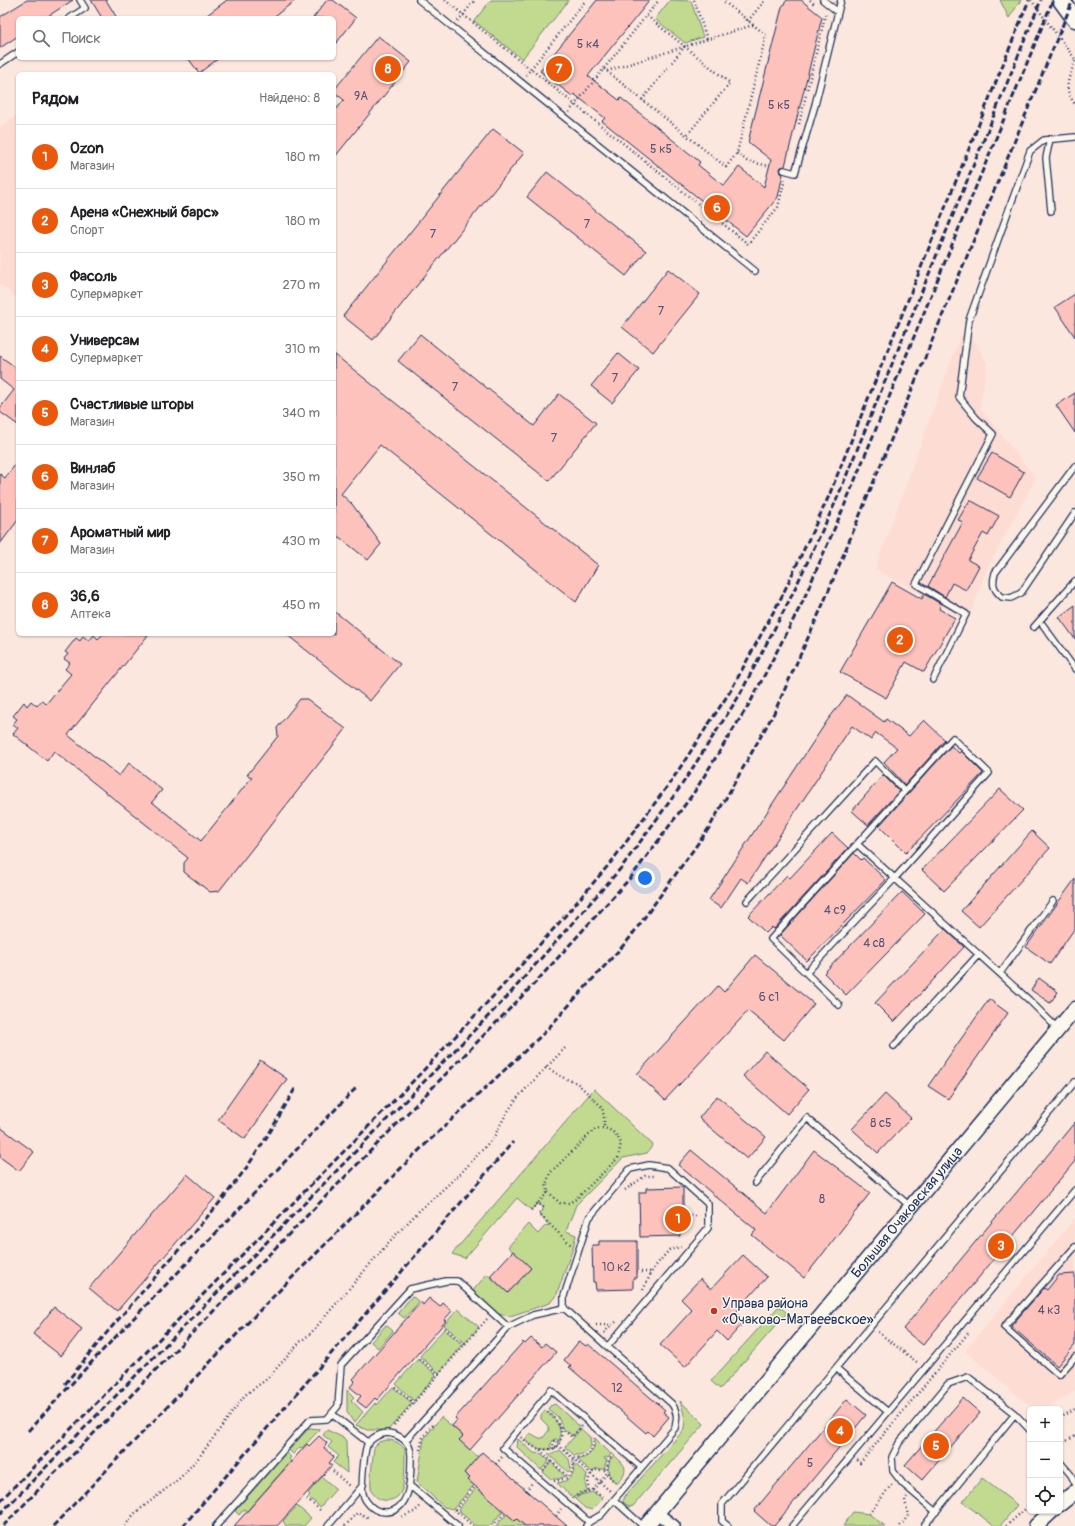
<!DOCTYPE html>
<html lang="ru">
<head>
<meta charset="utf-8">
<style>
  :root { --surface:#fff; --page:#f2f2f2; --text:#202124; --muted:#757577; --line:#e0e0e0; --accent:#ea580c }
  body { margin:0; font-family:Pangolin,sans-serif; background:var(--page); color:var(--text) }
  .controls { position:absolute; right:12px; bottom:12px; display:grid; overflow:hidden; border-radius:6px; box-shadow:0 1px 3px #0004 }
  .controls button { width:36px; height:36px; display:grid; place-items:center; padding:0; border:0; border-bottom:1px solid var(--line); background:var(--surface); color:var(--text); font:20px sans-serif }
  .you { position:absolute; left:645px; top:878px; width:14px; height:14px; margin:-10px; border:3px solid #fff; border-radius:50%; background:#1a73e8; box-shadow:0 0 0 6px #1a73e833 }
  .badge { display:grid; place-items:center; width:26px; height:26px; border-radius:50%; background:var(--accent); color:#fff; font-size:13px; font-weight:700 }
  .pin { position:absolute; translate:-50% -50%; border:2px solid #fff; box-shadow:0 1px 4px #0006 }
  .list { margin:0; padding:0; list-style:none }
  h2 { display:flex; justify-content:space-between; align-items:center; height:52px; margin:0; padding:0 16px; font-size:17px }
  h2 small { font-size:13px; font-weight:400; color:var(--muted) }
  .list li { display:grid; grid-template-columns:26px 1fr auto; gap:12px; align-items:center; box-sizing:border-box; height:64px; padding:0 16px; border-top:1px solid var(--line) }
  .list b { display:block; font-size:15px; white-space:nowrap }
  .list p { margin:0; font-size:13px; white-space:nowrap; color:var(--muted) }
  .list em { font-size:13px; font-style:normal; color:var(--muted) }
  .icon { flex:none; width:22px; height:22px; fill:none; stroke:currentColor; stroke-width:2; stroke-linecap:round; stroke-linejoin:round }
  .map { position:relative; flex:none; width:1075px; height:1526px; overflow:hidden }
  .search { position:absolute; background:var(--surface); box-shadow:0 1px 3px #0004; left:16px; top:16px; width:320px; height:44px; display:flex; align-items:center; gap:10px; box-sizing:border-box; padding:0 14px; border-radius:6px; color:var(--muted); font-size:15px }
  .panel { position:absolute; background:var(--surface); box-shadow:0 1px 3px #0004; left:16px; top:72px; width:320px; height:564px; border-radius:6px }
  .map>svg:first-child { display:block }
  .built { fill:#fddcd4 }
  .green { fill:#c2da90; stroke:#6e8477 }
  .building { fill:#fec2bd; stroke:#1b2f5e }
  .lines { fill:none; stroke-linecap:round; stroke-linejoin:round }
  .service-casing { stroke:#1b2f5e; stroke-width:8 }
  .minor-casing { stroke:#1b2f5e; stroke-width:14 }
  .tertiary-casing { stroke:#1b2f5e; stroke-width:17 }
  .secondary-casing { stroke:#1b2f5e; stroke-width:19 }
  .path { stroke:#1b2f5e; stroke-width:2.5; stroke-dasharray:1 3; stroke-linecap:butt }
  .service { stroke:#fbf7ec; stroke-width:5.5 }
  .minor { stroke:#fbf7ec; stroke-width:11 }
  .tertiary { stroke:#fbf7ec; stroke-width:14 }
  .secondary { stroke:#fbf7ec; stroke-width:16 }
  .rail { stroke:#1b2f5e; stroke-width:3; stroke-dasharray:6 3; stroke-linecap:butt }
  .poi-dot { fill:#c8321e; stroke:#fbf7ec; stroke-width:1.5 }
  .labels { text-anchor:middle; stroke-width:3; stroke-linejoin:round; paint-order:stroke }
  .number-label { font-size:12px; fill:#545476 }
  .street-label { font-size:14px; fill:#1b2f5e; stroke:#fbf7ec }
  .poi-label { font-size:14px; fill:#1b2f5e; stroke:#fbf7ec; text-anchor:start }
</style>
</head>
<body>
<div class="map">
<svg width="1075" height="1526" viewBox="0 0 1075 1526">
  <rect width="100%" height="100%" fill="#fce7de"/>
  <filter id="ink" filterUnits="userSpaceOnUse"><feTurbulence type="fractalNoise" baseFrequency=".025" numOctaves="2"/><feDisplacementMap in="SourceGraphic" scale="8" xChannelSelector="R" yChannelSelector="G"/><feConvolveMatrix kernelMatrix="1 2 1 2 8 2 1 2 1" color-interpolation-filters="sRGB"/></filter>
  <g filter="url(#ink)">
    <path class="built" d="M18,114V299L0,284V127Z
      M961,334L971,335L987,363L980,408L1036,478L986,571L969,620L875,569Z
      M1075,1218V1391L1044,1409H1033L965,1351Z"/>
    <path class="green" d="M491,0H569L522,59L474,21Z
      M670,0L691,1L703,37L685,43L655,19Z
      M1000,0H1021L1009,18Z
      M594,1089L653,1145L647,1153L623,1158L576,1205L566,1231L576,1235L573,1247L557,1294L550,1303L510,1316L497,1314L471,1293L487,1274L508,1293L531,1268L508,1247L528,1224L538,1234L545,1226L549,1225L539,1214L544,1208L538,1203L531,1210L517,1198L465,1258L452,1254Z
      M412,1296L419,1302L404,1318L398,1313Z
      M779,1306L787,1313L720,1389L711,1381Z
      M458,1309L479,1327L465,1343L444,1325Z
      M386,1325L393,1331L378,1348L371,1342Z
      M444,1329L463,1345L439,1373L420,1356Z
      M418,1359L436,1375L414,1401L396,1384Z
      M393,1387L412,1403L388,1430H367L356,1425L375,1403L377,1405Z
      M347,1390L354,1397L351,1400L363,1412L354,1423L347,1412Z
      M680,1401L704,1424L633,1506L630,1507L623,1502L625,1496L683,1431C687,1420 683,1411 680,1401Z
      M555,1404L580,1427L573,1436L563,1429L558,1417L548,1409L550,1406Z
      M545,1410C558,1421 561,1425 560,1442L557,1439H554L550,1445L552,1448H556C543,1451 535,1449 525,1440L530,1433L539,1438H543L549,1430L548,1426L541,1419V1415Z
      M441,1417L463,1436L459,1440L478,1457L464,1473L470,1478L469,1480L474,1485L453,1509L444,1507L417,1482L424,1439Z
      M309,1428L320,1429L302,1448L300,1447L293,1454L289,1450Z
      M581,1429L590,1437L591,1446C586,1453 582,1455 574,1455L565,1447Z
      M327,1430L344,1438L346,1441L347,1473L333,1462L339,1456L328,1447L332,1442L323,1435Z
      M595,1438L611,1454L608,1458L605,1457L604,1459L607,1460L605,1465V1469H595L592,1472L577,1459C589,1459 596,1450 595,1438Z
      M518,1439L534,1453L542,1454L549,1461L541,1470L517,1447Z
      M386,1440C395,1440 400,1443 405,1450C405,1460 405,1480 402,1489C398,1505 373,1504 371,1487C370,1477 373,1458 374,1447L379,1442Z
      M560,1450L569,1459L571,1469L568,1472L548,1454H553Z
      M286,1453L291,1457L289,1459L291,1461L247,1511L244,1509L239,1515L235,1511Z
      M614,1455C627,1467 629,1469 617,1484L610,1477L608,1471H610L608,1469L610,1459Z
      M551,1462L565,1476L559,1479H551L543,1472Z
      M574,1463L587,1475L585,1483L587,1491L573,1498L557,1483C568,1482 576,1475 574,1463Z
      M322,1477L336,1489L320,1507L308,1497L310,1495L308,1493Z
      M982,1478L1017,1505L1000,1526H994L963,1502Z
      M477,1487L504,1510L490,1526H476L458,1510Z
      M592,1492L603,1498L592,1510L585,1508L575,1499L581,1495Z
      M297,1506L311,1518L304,1526H286L283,1521Z
      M853,1512L869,1514L885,1526H843Z
      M507,1514L517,1519L525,1526H496Z"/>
    <path class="building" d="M27,0H73L45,18H18V36L0,48V17Z
      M91,0H106L117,18H102Z
      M227,0H296L272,18H203Z
      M327,0H333L356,18L334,46V18H313Z
      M597,0H650L588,76L619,100L621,98L700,162L698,165L724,186L739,167L764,187L771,160L748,142L782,7L787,0H801L822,17L785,166L781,167L780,169L781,173L783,174L778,197L746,236L602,121L605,118L591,107L574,94L572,96L540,71Z
      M378,36L411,62L334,158V112L344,100L334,92V90Z
      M188,58H219L199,73Z
      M493,129L524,153L373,340L343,316Z
      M547,172L646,251L626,276L527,197Z
      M668,269L700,294L653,352L622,327Z
      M1075,294V337L1055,307Z
      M420,334L534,426L559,394L596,423L549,481L398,361Z
      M618,353L639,370L612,403L591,386Z
      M334,354L598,565L576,602L380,445L341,494L352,504L381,544L368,560L334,533Z
      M0,356L18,369V425L0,412V408L14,390L0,379Z
      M1075,393V433L1056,405Z
      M992,453L1024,472L1010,497L977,478Z
      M18,461V520L0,544V474L5,478Z
      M970,500L999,516L988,536L983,533L968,560L979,566L966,590L952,583L945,597L928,586L963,522L958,520Z
      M892,582L922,599L924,594L941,604L939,609L955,618L924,672L906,662L886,698L840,672Z
      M1075,605V639L1059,617Z
      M334,611L400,664L370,701L286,634H334Z
      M103,634H149L68,735L119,776L129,763L162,790L152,802L201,841L252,777L247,775L278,736L277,728L300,699H307L346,729L219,891L210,892L184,872V863L188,858L54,751L47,761L13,734L18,728L13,724L17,719L13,716L24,702L27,706L31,701L37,706L42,700L46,704L71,674L65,669L70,663L64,659L68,654L65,652L76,638L80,641L83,636L89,641L94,635L98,639Z
      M847,695L884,722L886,719L909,736L924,720L945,740L905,785L884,762L897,748L876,733L871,740L852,726L748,883L741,878L721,908L709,900L827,721Z
      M951,746L959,753L961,751L983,773L906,853L879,826Z
      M883,775L899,791L868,825L852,811Z
      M1000,789L1023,810L944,891L922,870Z
      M1032,831L1050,848L979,927L961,911Z
      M832,833L848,848L774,929L772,927L766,933L748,916L787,875L790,878Z
      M854,853L861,860L863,858L886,880L807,961L780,935Z
      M1075,879V928L1050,964L1026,947Z
      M902,892L925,914L846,995L824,973Z
      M945,929L964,947L894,1022L875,1003Z
      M755,955L814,1004L784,1040L748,1011L665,1100L637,1074L718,986L724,992Z
      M1039,978L1058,992L1050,1003L1031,990Z
      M989,999L1008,1013L948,1099L928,1086Z
      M765,1051L809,1089L787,1114L743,1076Z
      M260,1060L287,1079L245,1139L218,1120Z
      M885,1094L911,1118L878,1153L852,1129Z
      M717,1096L766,1137L747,1159L699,1118Z
      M1075,1122V1161L923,1345L903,1329Z
      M0,1127L34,1152L19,1171L0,1157Z
      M691,1150L767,1213L814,1150L870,1193L804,1278L752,1235L756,1230L678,1165Z
      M187,1174L215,1198L117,1311L89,1288Z
      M683,1187V1224H680V1236L640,1237L639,1192H646V1188Z
      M599,1241H637V1278H633V1289L596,1290L595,1282H593L592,1245H599Z
      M513,1251L531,1268L508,1293L490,1276Z
      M743,1255L767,1277L736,1312L745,1321L727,1341L717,1331L685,1367L660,1345L692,1310L681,1299L700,1279L711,1289Z
      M1075,1274V1345L1057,1366L1011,1326L1044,1288L1047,1290L1059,1275Z
      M429,1298L440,1307L443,1303L452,1311L444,1320L446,1321L377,1400L375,1398L366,1408L357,1401L361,1396L350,1387L355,1381L353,1379L421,1302L423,1305Z
      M54,1307L82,1329L61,1356L33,1334Z
      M531,1338L542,1347L545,1343L556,1352L470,1450L459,1440L463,1436L452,1426L457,1420L455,1418L523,1342L525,1344Z
      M579,1341L586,1346L588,1344L665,1410L663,1412L669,1417L653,1436L648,1431L646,1433L569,1367L571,1366L564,1360Z
      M963,1398L980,1413L922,1480L905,1465Z
      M847,1399L866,1415L774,1526H771L754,1511Z
      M319,1436L327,1443L324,1448L334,1457L329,1463L332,1465L277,1526H234L307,1444L309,1446Z
      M482,1452L505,1472L567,1526H525L517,1519L515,1521L498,1506L468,1480L470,1478L464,1473Z"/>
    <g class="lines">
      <defs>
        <path id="service" d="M419,0L755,271
          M823,0L838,12
          M70,18L85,8L80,0
          M0,64L18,52
          M1050,139L1046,158L1051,211
          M784,170L795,173L815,105L841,0
          M1075,466L995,573C992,584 993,589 1002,597L1011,598L1021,593L1075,513
          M1043,625L1075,669
          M1034,627L1075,581
          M933,680L966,614L916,584L993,434L976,418L959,397L969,320L1030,151L1044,140L1075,137
          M747,901L875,761L905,791
          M806,973L895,878L989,773L953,738L857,844
          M1000,973L1053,901
          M839,1005L771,939L857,844L1029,1000L1058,1029
          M894,1046L979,954
          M755,1183L807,1118L911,1207
          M1075,1247L1004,1327L1059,1375L1075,1357
          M564,1308V1296L589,1218L630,1169L649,1165L668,1168L708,1204V1228L608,1346
          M836,1368L888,1412
          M332,1414L369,1443
          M387,1433C399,1434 411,1442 411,1455C411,1474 412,1512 385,1512C378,1512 371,1508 367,1502C365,1500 364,1497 363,1494C361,1486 364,1449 368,1443C373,1437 379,1434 387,1433Z
          M405,1441L508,1327L533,1315L564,1308L672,1404C678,1413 677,1418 675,1428L601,1515L589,1522L586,1526
          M1060,1462L1071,1475L1075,1483
          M409,1485L458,1526
          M614,1500L643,1526
          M936,1512L903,1484L893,1471L892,1457L899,1443L948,1384L968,1377L1015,1414L1030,1430
          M589,1522L503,1448L551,1390L641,1467
          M216,1526L310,1420L327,1419L338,1406L341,1365L410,1289L446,1281H457L508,1327
          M328,1526L363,1485
          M728,1526L722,1521V1504L1075,1082
          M792,1526L1075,1190
          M924,1526L1015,1414"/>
        <path id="minor" d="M657,1513L674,1526"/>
        <g id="tertiary">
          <path d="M1060,1504L1075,1492"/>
          <path id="s1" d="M646,1526L1075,1009"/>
          <path d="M1036,1526L1052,1511"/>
        </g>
        <path id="secondary" d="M1061,0L1075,19"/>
      </defs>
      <use href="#service" class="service-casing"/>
      <use href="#minor" class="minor-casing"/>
      <use href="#tertiary" class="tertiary-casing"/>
      <use href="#secondary" class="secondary-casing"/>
      <path class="path" d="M445,0L748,244L778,207L785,179
        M694,0L707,39
        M810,0L815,5
        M1031,0L1075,59
        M647,16L730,83L687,135
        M458,21L475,0
        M748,21L765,0
        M1075,61C1069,79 1062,87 1075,104
        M604,69L726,167L737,153L766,35L722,0
        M607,71L753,25
        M526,75L586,0
        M642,100L685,46
        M569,112L659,0
        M799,124L826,12
        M737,153L747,161L769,166
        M546,1067L564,1078L577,1083L602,1107L604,1117V1128
        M625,1190L645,1176H654
        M548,1192L560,1203H569L576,1199L618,1158L621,1143C616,1133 608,1125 595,1129L550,1173L546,1184L548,1192L538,1203L544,1208L539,1214L572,1246
        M531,1210L538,1203
        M683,1216H698
        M637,1272H652
        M643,1290L653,1269L669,1250L681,1247
        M596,1325H612L616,1322
        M445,1328L465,1345
        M878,1332L918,1363
        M604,1333L611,1325
        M420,1359L439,1375
        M395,1387L414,1403
        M1060,1418L1075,1409
        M394,1425L487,1319
        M561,1428L572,1437L582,1426
        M521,1437C533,1448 539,1452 556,1448C568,1432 558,1421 545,1410
        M558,1445L610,1491
        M1060,1445L1075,1436
        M556,1447L553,1446L554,1441L556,1440L559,1443
        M1060,1449L1065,1454
        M420,1450L423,1437L433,1425
        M540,1450L568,1477
        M613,1454C604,1467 605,1474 617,1484
        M857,1460L860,1463L969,1332
        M496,1464L502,1457
        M333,1471L350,1487
        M543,1471L551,1461
        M554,1481L568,1478C573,1471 574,1466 573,1458C586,1458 595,1452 593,1438
        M593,1490L607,1473
        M526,1491L532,1483
        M589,1491C587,1482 588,1476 595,1470H607
        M574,1498L581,1493L593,1490L605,1498
        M307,1499L320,1510
        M454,1510L456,1511L473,1526
        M455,1510L475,1486
        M869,1514L892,1484
        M556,1516L561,1509
        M402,1517L414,1512L422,1505
        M125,1526L134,1514L180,1478L200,1456L245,1395L267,1379L300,1342L311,1333L390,1241L420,1210L461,1173L494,1137L506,1114L518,1097L565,1048
        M345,1526L357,1513L370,1518
        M493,1526L506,1512
        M900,1526L908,1516L905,1500L907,1497
        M1006,1526L1030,1505"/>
      <use href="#service" class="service"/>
      <use href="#minor" class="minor"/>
      <use href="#tertiary" class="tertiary"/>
      <use href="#secondary" class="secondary"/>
      <path class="rail" d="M65,1384L104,1336L221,1201L247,1167L270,1132L296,1087
        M28,1431L100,1353L356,1088
        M0,1501L419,1075L498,991L559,923L612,861L672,780L731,690L782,596L828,498L1029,0
        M0,1514L506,998L621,868L681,786L739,696L790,599L836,501L1041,0
        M3,1526L535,983L632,876L693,794L751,701L802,603L845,504L1053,0
        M53,1526L263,1307L414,1155L544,1033L629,939L709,828L774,713L821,609L1073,0
        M183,1526L513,1142"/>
    </g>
  </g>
  <circle class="poi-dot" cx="714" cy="1311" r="4"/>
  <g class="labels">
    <g class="number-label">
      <text x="588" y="48">5 к4</text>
      <text x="361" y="100">9А</text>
      <text x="779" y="109">5 к5</text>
      <text x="661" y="153">5 к5</text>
      <text x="587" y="228">7</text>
      <text x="433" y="238">7</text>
      <text x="661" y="315">7</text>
      <text x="615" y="382">7</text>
      <text x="455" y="391">7</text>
      <text x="554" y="442">7</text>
      <text x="835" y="914">4 с9</text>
      <text x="874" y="947">4 с8</text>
      <text x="769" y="1001">6 с1</text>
      <text x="881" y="1127">8 с5</text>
      <text x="822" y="1203">8</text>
      <text x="616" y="1271">10 к2</text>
      <text x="1049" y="1314">4 к3</text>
      <text x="617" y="1392">12</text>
      <text x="810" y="1467">5</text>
    </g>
    <g class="street-label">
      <text dy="5" stroke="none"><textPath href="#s1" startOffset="408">Большая Очаковская улица</textPath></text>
    </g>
    <g class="poi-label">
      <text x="722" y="1308">Управа района<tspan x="722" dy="16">«Очаково-Матвеевское»</tspan></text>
    </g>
  </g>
</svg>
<div class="controls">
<button>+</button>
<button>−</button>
<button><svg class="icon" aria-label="locate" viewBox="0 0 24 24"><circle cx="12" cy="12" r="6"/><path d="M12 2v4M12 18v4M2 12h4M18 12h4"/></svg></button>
</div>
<div class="you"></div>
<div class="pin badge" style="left:678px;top:1219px">1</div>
<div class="pin badge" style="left:900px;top:640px">2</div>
<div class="pin badge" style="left:1001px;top:1246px">3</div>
<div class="pin badge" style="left:840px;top:1431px">4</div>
<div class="pin badge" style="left:936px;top:1446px">5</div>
<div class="pin badge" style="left:717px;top:208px">6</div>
<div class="pin badge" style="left:559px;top:69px">7</div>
<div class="pin badge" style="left:388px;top:69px">8</div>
<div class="search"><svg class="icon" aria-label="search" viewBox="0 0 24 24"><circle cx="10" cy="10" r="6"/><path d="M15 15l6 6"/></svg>Поиск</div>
<section class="panel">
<h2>Рядом<small>Найдено: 8</small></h2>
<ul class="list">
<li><span class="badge">1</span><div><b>Ozon</b><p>Магазин</p></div><em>180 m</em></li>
<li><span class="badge">2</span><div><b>Арена «Снежный барс»</b><p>Спорт</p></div><em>180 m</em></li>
<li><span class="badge">3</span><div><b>Фасоль</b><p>Супермаркет</p></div><em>270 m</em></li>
<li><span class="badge">4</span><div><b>Универсам</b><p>Супермаркет</p></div><em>310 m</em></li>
<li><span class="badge">5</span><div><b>Счастливые шторы</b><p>Магазин</p></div><em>340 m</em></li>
<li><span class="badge">6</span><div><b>Винлаб</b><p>Магазин</p></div><em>350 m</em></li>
<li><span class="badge">7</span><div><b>Ароматный мир</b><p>Магазин</p></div><em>430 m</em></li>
<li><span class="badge">8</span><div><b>36,6</b><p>Аптека</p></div><em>450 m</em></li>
</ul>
</section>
</div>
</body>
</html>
